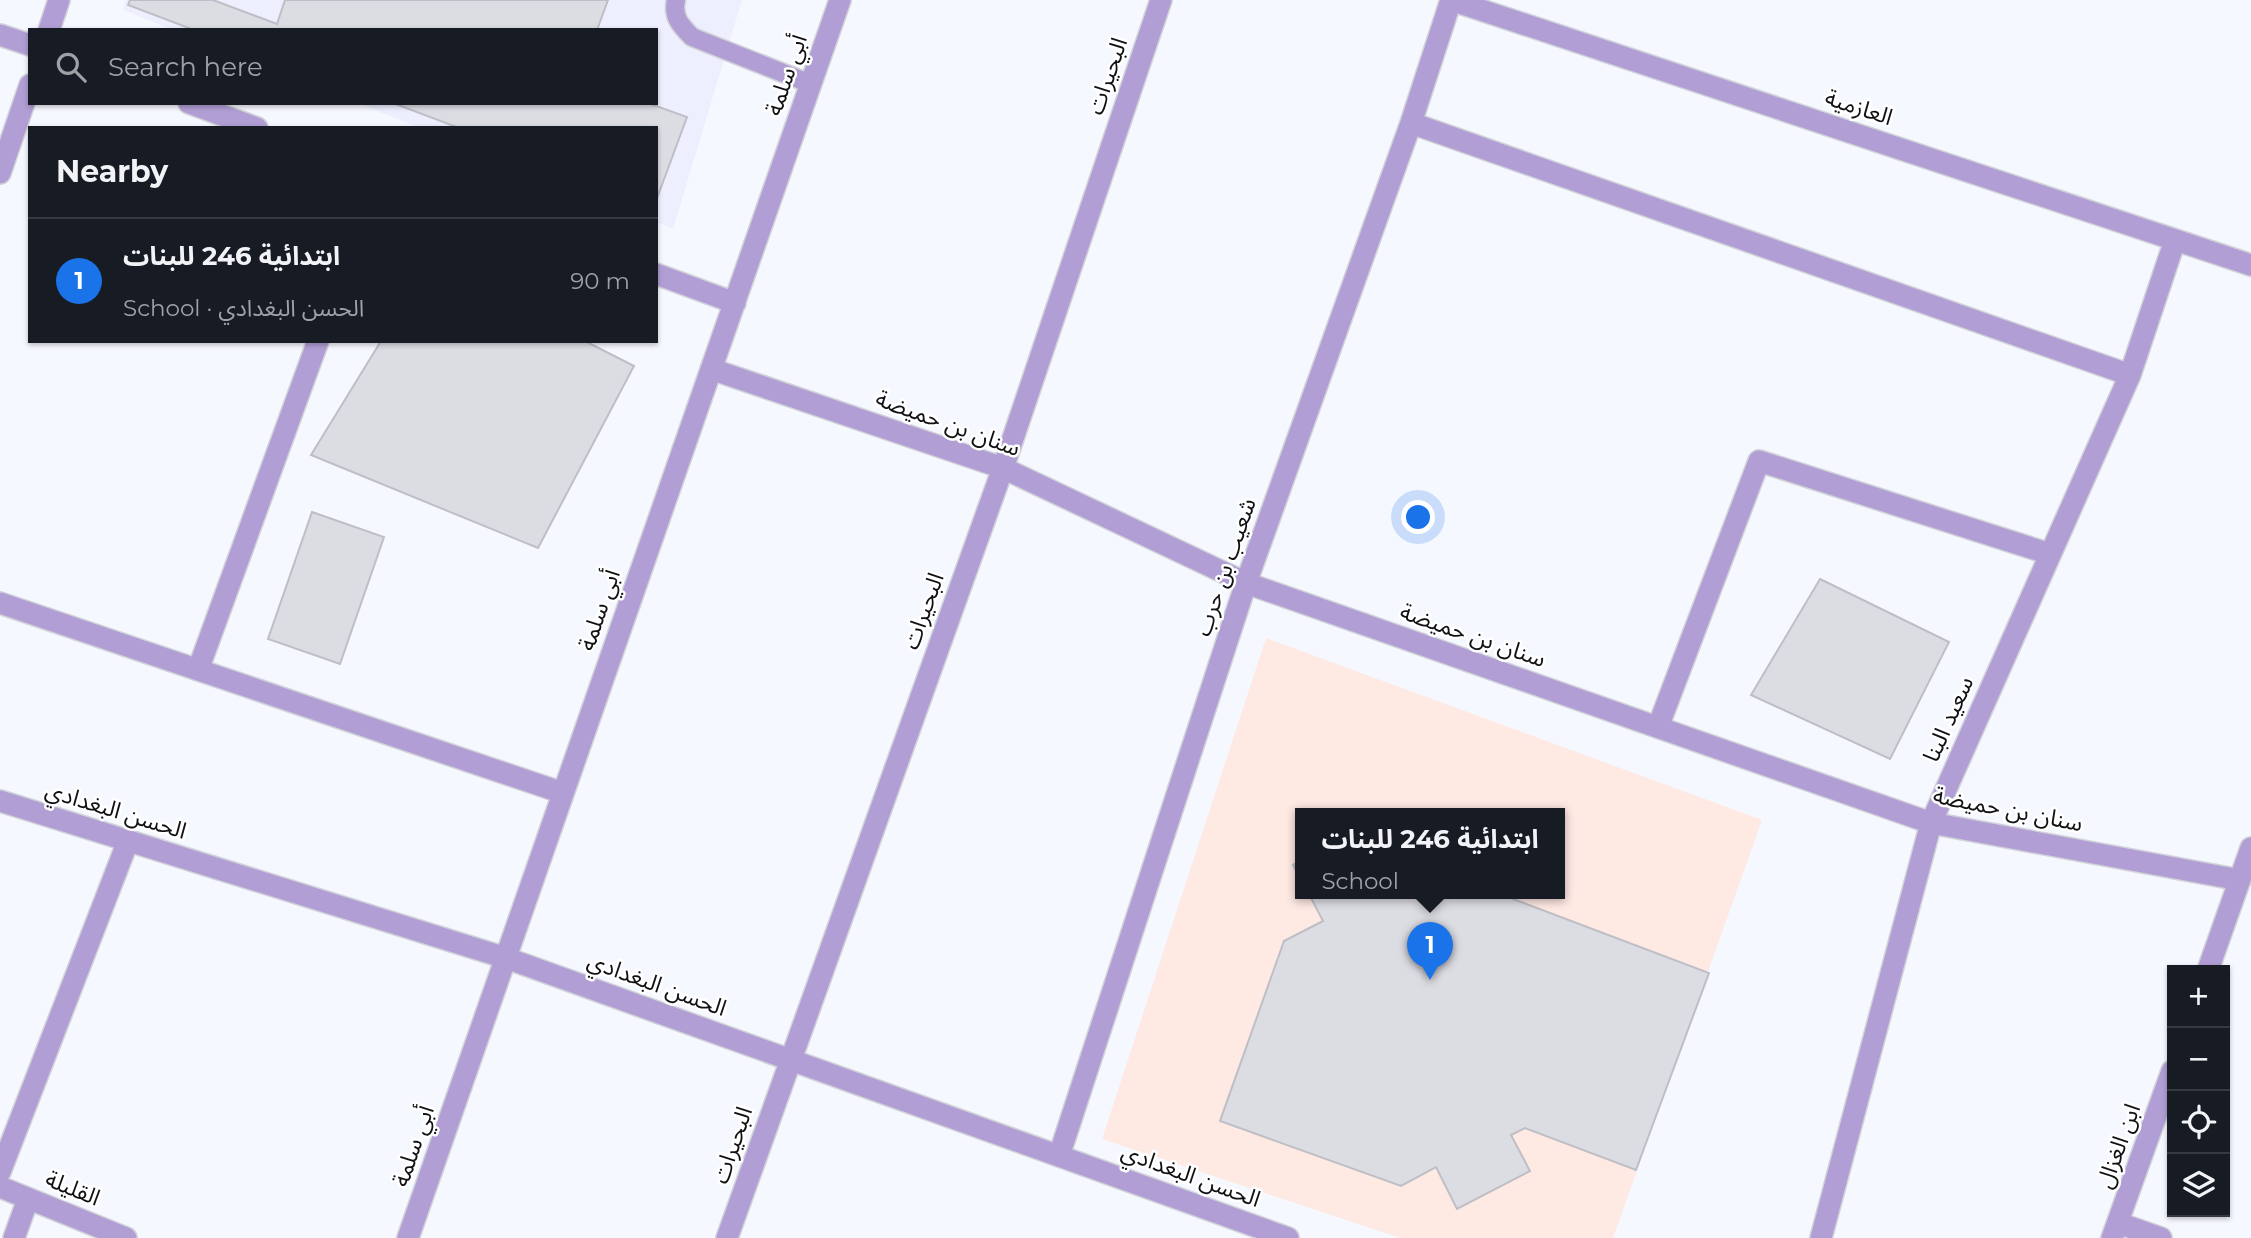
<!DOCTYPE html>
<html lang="en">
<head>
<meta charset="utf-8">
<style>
  :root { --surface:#171b24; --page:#20242c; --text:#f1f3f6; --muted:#9ea1a6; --line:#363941; --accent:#1a73e8 }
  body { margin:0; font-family:Montserrat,"Noto Sans Arabic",sans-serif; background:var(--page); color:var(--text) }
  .controls { position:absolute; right:21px; bottom:21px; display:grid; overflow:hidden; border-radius:0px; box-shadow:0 2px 5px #0004 }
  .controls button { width:63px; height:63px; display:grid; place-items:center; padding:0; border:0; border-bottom:2px solid var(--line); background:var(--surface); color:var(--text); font:35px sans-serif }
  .you { position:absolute; left:1419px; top:518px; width:24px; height:24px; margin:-18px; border:5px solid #fff; border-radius:50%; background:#1a73e8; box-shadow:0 0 0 10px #1a73e833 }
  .badge { display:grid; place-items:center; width:46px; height:46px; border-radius:50%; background:var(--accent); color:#fff; font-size:23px; font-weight:700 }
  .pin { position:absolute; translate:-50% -58px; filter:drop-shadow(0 2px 4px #0008) }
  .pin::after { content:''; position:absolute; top:37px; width:24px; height:21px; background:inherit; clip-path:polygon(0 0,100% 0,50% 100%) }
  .popup { position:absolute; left:1295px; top:808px; width:270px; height:91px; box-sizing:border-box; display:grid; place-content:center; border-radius:0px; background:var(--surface); filter:drop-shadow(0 2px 5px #0005); font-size:23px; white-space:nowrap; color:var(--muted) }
  .popup b { font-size:26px; color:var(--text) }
  .popup::after { content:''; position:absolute; left:50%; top:100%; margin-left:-14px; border:14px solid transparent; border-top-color:var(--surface) }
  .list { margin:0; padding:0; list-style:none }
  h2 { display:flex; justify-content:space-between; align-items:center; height:91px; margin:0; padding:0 28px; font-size:30px }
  h2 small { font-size:23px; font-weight:400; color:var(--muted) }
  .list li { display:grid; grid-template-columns:46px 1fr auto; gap:21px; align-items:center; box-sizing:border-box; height:126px; padding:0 28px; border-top:2px solid var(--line) }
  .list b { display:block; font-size:26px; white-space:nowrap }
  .list p { margin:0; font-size:23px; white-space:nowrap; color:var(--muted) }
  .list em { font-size:23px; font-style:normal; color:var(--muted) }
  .icon { flex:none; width:38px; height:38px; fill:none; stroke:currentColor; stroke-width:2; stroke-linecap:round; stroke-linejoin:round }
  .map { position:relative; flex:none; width:2251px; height:1238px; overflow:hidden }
  .search { position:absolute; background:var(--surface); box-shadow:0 2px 5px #0004; left:28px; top:28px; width:630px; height:77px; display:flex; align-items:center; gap:18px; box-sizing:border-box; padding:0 24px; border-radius:0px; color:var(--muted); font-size:26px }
  .panel { position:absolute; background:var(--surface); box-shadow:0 2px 5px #0004; left:28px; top:126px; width:630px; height:217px; border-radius:0px }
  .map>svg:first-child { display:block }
  .built { fill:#edeffe }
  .education { fill:#fee9e3; fill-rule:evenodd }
  .building { fill:#dcdce3; stroke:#bebfc6; stroke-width:2 }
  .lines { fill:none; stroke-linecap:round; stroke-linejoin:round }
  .service-casing { stroke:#d1d3d9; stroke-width:21 }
  .minor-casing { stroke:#d1d3d9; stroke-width:24 }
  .service { stroke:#b19ed5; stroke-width:18 }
  .minor { stroke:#b19ed5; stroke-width:21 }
  .labels { text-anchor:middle; stroke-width:5; stroke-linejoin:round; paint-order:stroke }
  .street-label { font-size:23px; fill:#111114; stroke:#fff }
</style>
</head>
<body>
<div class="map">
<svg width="2251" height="1238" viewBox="0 0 2251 1238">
  <rect width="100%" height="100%" fill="#f6f8ff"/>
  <path class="built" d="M126,0H742L673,229L656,222V128H420L358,103H656V30H174L123,10Z"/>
  <path class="education" d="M1266,638L1762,820L1613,1238H1400L1102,1139ZM1300,814H1560V894H1300Z"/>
  <path class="building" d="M130,0H213L277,24L285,0H608L597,30H194L128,5Z
    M393,103H648L687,117L656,201V128H459Z
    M381,341H585L634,366L538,548L311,455Z
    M312,512L384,537L340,664L268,639Z
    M1820,579L1949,642L1890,759L1751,695Z
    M1300,861V879L1293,865Z
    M1309,894H1500L1709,973L1636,1170L1525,1128L1511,1135L1530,1171L1457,1209L1436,1167L1401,1186L1220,1121L1284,941L1323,921Z"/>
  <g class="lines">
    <defs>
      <path id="service" d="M676,0C672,17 681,26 692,37L811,84"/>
      <path id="minor" d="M1451,0L2251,265
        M49,30L59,0
        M0,35L30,45
        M189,103L257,128
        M1411,123L2130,375
        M0,173L30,85
        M656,274L735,303
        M711,369L1003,468L1246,583L1931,823L2240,880
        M0,603L563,793
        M198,670L318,341
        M1658,727L1759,461L2050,554
        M0,801L506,958L1288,1238
        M2208,970L2251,848
        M1059,1156L1246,583L1411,123L1451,0
        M0,1172L128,841
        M0,1187L126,1238
        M2118,1223L2161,1238
        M14,1238L28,1199
        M408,1238L840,0
        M727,1238L1003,468L1161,0
        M1821,1238L1931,823L2130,375L2175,240
        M2112,1238L2172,1071"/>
    </defs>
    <use href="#service" class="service-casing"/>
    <use href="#minor" class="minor-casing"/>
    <use href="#service" class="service"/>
    <use href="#minor" class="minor"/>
  </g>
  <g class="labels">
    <g class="street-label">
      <text transform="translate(786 75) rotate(-71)" y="8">أبي سلمة</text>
      <text transform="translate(1107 76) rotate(-71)" y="8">البحيرات</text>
      <text transform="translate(1859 107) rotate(18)" y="8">العازمية</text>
      <text transform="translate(948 423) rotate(20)" y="8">سنان بن حميضة</text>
      <text transform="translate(1225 567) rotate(-71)" y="8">شعيب بن حرب</text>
      <text transform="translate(599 610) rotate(-71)" y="8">أبي سلمة</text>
      <text transform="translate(923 611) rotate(-70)" y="8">البحيرات</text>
      <text transform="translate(1473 635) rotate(19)" y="8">سنان بن حميضة</text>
      <text transform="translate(1948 719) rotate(-66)" y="8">سعيد البنا</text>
      <text transform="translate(2008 809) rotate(11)" y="8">سنان بن حميضة</text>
      <text transform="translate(116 810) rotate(17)" y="8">الحسن البغدادي</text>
      <text transform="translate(657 984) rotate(20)" y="8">الحسن البغدادي</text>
      <text transform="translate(732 1145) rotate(-71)" y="8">البحيرات</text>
      <text transform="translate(413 1146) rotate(-71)" y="8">أبي سلمة</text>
      <text transform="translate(2118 1146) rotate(-70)" y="8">ابن الغزال</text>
      <text transform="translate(1191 1175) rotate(20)" y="8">الحسن البغدادي</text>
      <text transform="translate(73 1188) rotate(22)" y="8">القليلة</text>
    </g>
  </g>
</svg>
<div class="controls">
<button>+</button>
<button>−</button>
<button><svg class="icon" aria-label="locate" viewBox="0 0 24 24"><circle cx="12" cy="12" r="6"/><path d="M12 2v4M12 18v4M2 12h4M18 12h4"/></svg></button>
<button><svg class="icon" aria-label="layers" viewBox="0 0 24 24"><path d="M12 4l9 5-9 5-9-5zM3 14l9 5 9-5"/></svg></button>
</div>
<div class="you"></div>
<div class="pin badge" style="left:1430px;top:980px">1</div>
<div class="popup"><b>ابتدائية 246 للبنات</b>School</div>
<div class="search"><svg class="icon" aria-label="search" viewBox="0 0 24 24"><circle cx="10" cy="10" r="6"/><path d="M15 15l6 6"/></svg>Search here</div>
<section class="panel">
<h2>Nearby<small></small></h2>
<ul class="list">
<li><span class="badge">1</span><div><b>ابتدائية 246 للبنات</b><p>School · الحسن البغدادي</p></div><em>90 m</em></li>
</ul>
</section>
</div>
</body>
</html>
